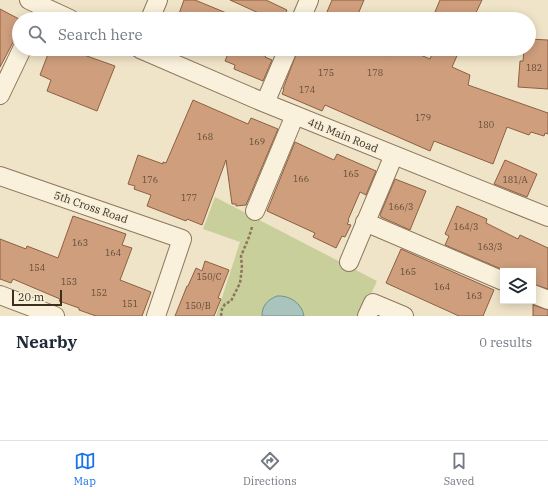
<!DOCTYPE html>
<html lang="en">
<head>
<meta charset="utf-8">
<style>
  :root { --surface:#fff; --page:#f2f2f3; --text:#1f2937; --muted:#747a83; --line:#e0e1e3; --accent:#1a73e8 }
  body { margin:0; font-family:"IBM Plex Serif",serif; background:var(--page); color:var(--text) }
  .controls { position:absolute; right:12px; bottom:12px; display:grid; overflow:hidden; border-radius:0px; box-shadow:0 2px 10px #0003 }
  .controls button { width:36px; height:36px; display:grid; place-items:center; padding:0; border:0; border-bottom:1px solid var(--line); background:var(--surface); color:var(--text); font:20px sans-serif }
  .scale { position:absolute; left:12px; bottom:10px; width:50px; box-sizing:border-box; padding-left:4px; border:2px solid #3d2e20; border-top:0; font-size:11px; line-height:14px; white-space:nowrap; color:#3d2e20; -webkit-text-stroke:3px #f7eed8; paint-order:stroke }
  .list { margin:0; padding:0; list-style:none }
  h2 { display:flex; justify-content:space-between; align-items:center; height:52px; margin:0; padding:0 16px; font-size:17px }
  h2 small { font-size:13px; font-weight:400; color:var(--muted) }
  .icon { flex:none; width:22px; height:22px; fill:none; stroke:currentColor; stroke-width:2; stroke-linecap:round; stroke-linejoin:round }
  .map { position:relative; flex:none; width:548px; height:316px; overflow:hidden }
  .search { position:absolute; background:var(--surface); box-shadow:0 2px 10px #0003; left:12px; right:12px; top:12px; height:44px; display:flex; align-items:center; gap:10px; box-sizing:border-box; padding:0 14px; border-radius:22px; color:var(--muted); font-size:15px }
  .sheet { height:124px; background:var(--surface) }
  nav { display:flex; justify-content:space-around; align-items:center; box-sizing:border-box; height:56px; border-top:1px solid var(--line); background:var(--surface); font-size:11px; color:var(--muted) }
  nav a { display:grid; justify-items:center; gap:2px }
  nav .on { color:var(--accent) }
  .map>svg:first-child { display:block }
  .green { fill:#c9cf9b }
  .water { fill:#a9c4bc; stroke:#6f938a }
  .building { fill:#cf9f7d; stroke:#8d5f41 }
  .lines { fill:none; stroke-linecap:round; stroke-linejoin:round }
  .street-casing { stroke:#8d765c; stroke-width:20 }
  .path { stroke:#8d765c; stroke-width:2.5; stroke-dasharray:3 2; stroke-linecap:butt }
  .street { stroke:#faf1dc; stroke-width:18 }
  .labels { text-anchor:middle; stroke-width:3; stroke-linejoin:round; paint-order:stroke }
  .number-label { font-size:9px; fill:#624a37 }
  .street-label { font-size:11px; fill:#3d2e20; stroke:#f7eed8 }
</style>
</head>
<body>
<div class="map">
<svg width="548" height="316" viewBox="0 0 548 316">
  <rect width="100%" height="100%" fill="#f0e4c8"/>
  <path class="green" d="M215,197L377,281L361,316H216L240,242L203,229Z"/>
  <path class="water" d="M277,296C289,295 302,303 304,316H262C262,306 267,300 277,296Z"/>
  <path class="building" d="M184,0H195L241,19H177Z
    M230,0H266L287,10L283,19H261L263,15Z
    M332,0H364L356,19H324Z
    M440,0H482L473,19H432Z
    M0,9L19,19V31L0,67Z
    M529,39L548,40V89L518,87L520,61H523L524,49H529Z
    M50,49H67L115,66L97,111L47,91L51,80L40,75Z
    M230,49H269L265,57L272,60L263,81L234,69L235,65L225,61Z
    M298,49H374L390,56L393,49H406L430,59L434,49H460L452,67L470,75L468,85L548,113V134L545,133L544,136L531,132L529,135L507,127L493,164L434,141L430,151L325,105L322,111L282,94L284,89H283Z
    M193,100L248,124L251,118L278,129L246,205L236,206V204H232L226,160L202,225L187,219L186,221L147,206L151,195L134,189L135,186L128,184L138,155L163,164V162L166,163Z
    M295,142L334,160L337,154L376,171L366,195L360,192L348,220L349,221L347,224L351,225L345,237L342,236L336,248L313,237L315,233L267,211Z
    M505,160L537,174L527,197L494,184Z
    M395,179L426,191L410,230L381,217L380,215Z
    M457,206L487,219L486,223L518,239L520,235L548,248V289L533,284V271H506L445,245L449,236L445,234Z
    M73,216L126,234L122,245L132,248L120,280L151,292L142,316H96L79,310V308L59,301L60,299L13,279L11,283L0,279V239L26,249L27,246L58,258Z
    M401,249L494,290L483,316H459L386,283Z
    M205,261L229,270L218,298L221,299L214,316H175L187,286H188L196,268L202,271Z
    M533,305L548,310V316H533Z"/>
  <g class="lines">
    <defs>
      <path id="street" d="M29,0L70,19
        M150,19L158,0
        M301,19L309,0
        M140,49L265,103L548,217
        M0,95L22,49
        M265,103L288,49
        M0,176L182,239L156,316
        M255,211L295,115
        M365,222L503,281
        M349,262L394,155
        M533,294L548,300
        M0,295L55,316
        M367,316L373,303L404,316"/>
    </defs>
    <use href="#street" class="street-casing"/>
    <path class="path" d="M221,316L222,309L225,304L231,301L240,283L242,268L241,256L249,237L252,227"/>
    <use href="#street" class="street"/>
  </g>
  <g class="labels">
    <g class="number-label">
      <text x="534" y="71">182</text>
      <text x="326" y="76">175</text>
      <text x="375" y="76">178</text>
      <text x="307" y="93">174</text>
      <text x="423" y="121">179</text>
      <text x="486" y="128">180</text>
      <text x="205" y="140">168</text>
      <text x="257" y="145">169</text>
      <text x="351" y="177">165</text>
      <text x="301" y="182">166</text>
      <text x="150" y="183">176</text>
      <text x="515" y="183">181/A</text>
      <text x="189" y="201">177</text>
      <text x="401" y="210">166/3</text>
      <text x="466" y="230">164/3</text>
      <text x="80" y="246">163</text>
      <text x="490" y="250">163/3</text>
      <text x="113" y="256">164</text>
      <text x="37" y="271">154</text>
      <text x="408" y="275">165</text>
      <text x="209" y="280">150/C</text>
      <text x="69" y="285">153</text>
      <text x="442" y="290">164</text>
      <text x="99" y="296">152</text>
      <text x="474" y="299">163</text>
      <text x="130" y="307">151</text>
      <text x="198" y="309">150/B</text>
    </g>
    <g class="street-label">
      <text transform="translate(343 135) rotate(22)" y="4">4th Main Road</text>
      <text transform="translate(91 207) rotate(19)" y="4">5th Cross Road</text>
    </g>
  </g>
</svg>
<div class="controls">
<button><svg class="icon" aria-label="layers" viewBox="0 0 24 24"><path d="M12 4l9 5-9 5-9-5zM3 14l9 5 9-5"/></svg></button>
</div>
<div class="scale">20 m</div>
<div class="search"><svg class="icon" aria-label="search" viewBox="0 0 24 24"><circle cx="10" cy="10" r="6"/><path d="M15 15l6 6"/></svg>Search here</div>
</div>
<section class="sheet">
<h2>Nearby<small>0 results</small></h2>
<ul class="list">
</ul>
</section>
<nav>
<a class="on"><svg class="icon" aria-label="map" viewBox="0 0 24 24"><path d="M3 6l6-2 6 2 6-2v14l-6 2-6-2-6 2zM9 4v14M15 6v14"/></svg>Map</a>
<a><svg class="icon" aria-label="directions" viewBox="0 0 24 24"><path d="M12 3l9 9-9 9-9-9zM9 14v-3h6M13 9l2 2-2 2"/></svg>Directions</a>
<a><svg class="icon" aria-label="saved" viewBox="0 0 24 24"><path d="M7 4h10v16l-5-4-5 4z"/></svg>Saved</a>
</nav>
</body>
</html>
